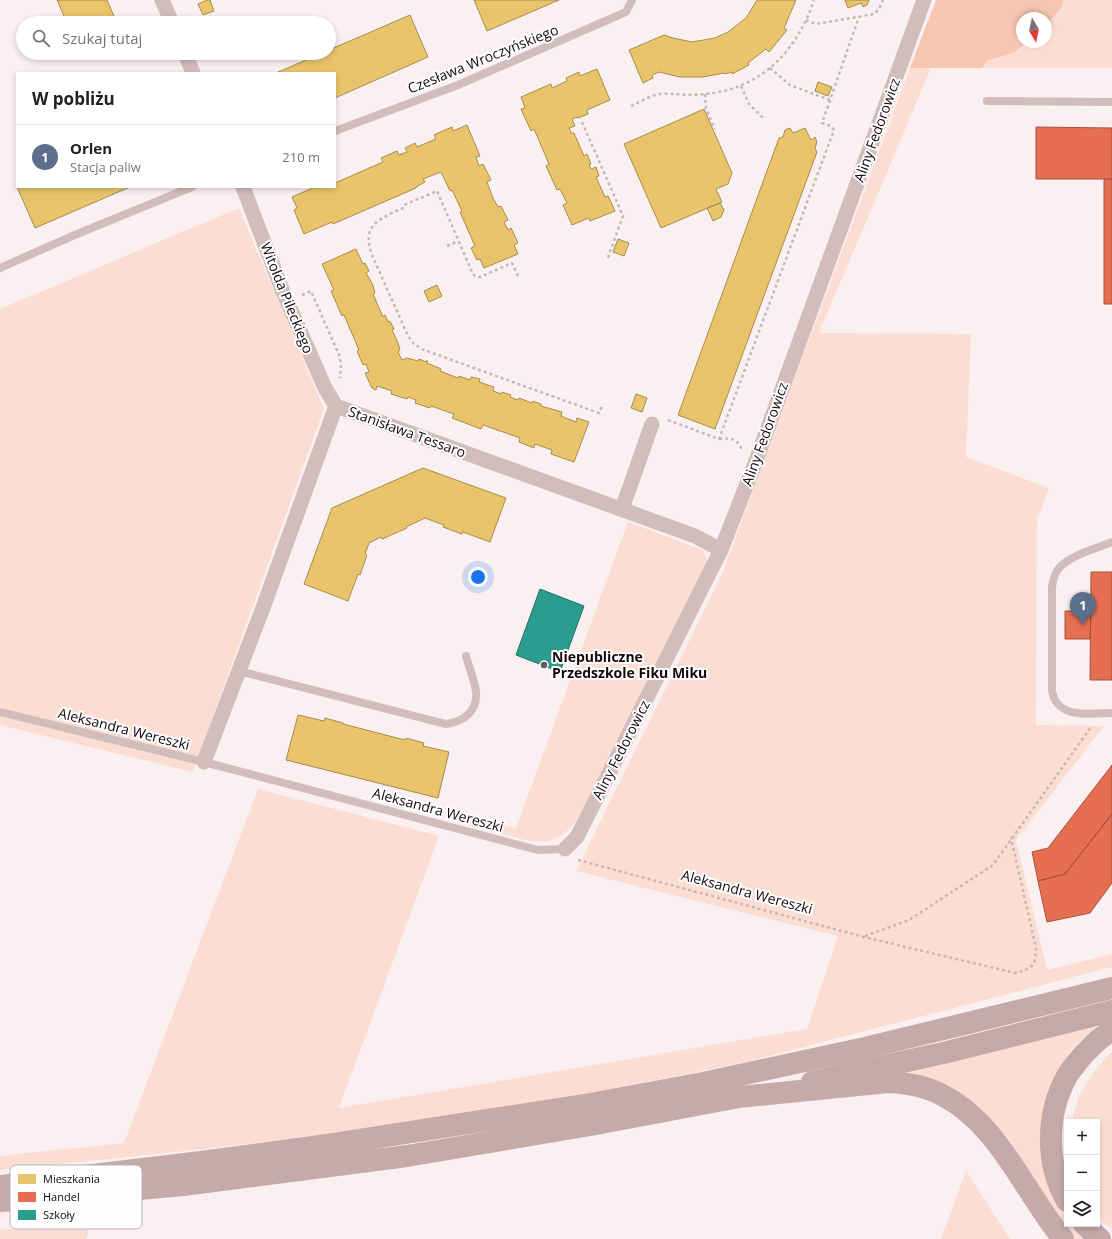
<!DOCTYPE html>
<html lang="pl">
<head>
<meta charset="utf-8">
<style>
  :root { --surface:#fff; --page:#f6f6f6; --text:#202124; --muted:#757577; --line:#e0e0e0; --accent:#63595c }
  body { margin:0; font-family:"Open Sans",sans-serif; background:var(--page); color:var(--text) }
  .controls { position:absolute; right:12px; bottom:12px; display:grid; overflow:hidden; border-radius:0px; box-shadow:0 2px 6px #0003 }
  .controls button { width:36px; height:36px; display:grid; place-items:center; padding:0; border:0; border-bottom:1px solid var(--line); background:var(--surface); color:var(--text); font:20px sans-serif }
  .compass { position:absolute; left:1016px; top:12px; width:36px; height:36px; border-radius:50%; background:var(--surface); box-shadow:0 2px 6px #0003; rotate:171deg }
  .you { position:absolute; left:478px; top:577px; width:14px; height:14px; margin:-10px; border:3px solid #fff; border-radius:50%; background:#1a73e8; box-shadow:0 0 0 6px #1a73e833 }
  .badge { display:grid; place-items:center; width:26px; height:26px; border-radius:50%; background:var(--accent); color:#fff; font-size:13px; font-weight:700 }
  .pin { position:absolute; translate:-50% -33px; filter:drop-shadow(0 1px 2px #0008) }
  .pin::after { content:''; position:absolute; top:21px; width:14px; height:12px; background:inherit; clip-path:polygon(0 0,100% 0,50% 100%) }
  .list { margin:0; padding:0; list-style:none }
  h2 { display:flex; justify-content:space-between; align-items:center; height:52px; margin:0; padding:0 16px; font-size:17px }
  h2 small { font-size:13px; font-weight:400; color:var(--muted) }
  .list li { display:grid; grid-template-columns:26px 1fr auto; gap:12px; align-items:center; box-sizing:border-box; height:64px; padding:0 16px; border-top:1px solid var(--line) }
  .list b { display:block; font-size:15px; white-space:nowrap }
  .list p { margin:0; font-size:13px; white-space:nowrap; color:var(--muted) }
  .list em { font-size:13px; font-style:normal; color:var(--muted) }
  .icon { flex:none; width:22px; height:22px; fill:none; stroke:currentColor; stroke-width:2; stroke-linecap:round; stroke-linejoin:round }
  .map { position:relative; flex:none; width:1112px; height:1239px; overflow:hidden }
  .search { position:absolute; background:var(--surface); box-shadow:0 2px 6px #0003; left:16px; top:16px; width:320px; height:44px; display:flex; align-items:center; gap:10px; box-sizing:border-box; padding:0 14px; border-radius:22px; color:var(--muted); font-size:15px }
  .panel { position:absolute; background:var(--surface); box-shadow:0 2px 6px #0003; left:16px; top:72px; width:320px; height:116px; border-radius:0px }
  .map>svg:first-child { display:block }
  .green { fill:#fcddd2 }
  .forest { fill:#f7c6b1 }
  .homes { fill:#e9c46a; stroke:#a88c4e }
  .shops { fill:#e76f51; stroke:#a7503c }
  .schools { fill:#2a9d8f; stroke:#227067 }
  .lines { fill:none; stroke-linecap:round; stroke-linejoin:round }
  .path { stroke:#c7b8b8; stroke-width:2.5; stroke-dasharray:3 3; stroke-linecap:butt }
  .service { stroke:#d1bdbc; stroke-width:8 }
  .minor { stroke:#d1bdbc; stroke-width:15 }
  .primary { stroke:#c4a9a8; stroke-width:22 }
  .trunk { stroke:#c6aaaa; stroke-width:22 }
  .poi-dot { fill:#63595c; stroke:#fefefe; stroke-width:1.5 }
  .labels { text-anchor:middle; stroke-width:4; stroke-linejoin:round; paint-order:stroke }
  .street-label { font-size:14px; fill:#11080b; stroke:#fefefe }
  .poi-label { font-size:14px; font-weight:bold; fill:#11080b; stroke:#fefefe; text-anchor:start }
  .key { fill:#fefefe; stroke:#b7b4b5; stroke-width:1 }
  .key-label { font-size:11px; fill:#11080b }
</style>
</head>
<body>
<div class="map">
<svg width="1112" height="1239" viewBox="0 0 1112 1239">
  <rect width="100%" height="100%" fill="#faf0f2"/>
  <path class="green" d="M1064,0H1112V68H982L987,61L1015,52L1027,42H1046V26L1061,8Z
    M910,68H931L819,333L971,334L966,457L1049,488L1037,521L1036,725L1104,726L1016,840L1047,970L1112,954V967L746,1062L622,1087L461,1117L205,1149L0,1170V1156L124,1143L258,789L439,836L339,1108L807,1029L838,936L576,871L722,574Z
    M239,208L324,409L193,772L0,725V309Z
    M628,522L703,550L708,562L591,797L575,822L563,835L546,842L525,840L458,823L456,814L516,828Z
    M1100,1023L1074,1046L1063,1063L1049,1187L1061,1210L1067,1219V1224H1071L1076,1232L1084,1239H1076L1062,1225L1009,1140L979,1107L956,1090L931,1078L903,1071Z
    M1112,1052V1229L1097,1216V1122H1072C1076,1095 1092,1071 1112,1052Z
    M966,1171L1010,1239H941Z
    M91,1224L86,1239H0V1230Z"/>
  <path class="forest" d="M936,0H1064L1061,8L1046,26V18H1022V42H1027L1015,52L987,61L982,68H910Z"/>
  <path class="homes" d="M57,0H107L117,23H67Z
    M207,0H210L214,11L203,15L198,4Z
    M474,0H559L487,31Z
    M757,0H796L784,28L787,30L769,52L766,49L748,63L749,65L732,74V72L725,74L724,73L703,77H680L659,72L652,75L653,78L643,83L629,50L664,35L673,38L692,42L715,38L728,32L746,18Z
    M845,0H869L867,5L863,7L861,3L848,8Z
    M410,15L428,57L335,98V73H276L322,53H329V50Z
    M80,53H94L82,58Z
    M597,69L610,100L587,110L588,114L578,118L577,117L572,119L575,126L569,128L572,134L574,133L584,156L587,154L591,164L589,165L591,169L596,167L599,176L596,177L605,197L608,196L615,211L590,221L589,218L572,225L563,205L567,203L560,189L557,190L546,166L549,164L534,129L531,131L521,109L525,108L521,97L551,84L552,88L567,81L566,78L579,72L580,76Z
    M818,82L832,87L828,96L815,91Z
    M704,109L732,173L728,184L716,189L722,202L661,228L624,144Z
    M467,125L480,156L476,157L479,166L483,164L491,180L487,182L493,198L498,207L501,206L508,220L504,222L508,230L511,228L518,243L514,245L518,254L484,268L480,259L477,260L471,248L475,246L460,212L462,211L452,190L450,191L441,172L423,179L425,182L416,187V188L333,224L332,222L304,234L294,210L297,208L292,197L315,187H335V183L383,162L381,158L397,151L399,155L407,152L405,148L415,143L417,147L436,139L434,135L452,127L453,131Z
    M790,128L793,133L805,128L811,140L815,137L817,142L815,148L817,152L715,429L678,415L779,138L783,137L785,130Z
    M17,187H130L35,228Z
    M720,203L724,210L721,217L713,221L707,208Z
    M618,239L629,243L624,256L613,252Z
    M356,249L363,264L365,263L369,271L366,273L373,285L375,293L373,294L383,317L385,315L388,322L390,321L394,329L392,330L398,343L400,350L398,352L402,360L407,358L418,361L419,359L426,362V361H428L427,363L441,369L440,371L458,378L459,376L470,380L471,377L480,379L479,382L494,387L493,391L501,394L502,392L511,395L510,397L518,400L519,398L532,403L533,401L541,404V406L562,412L561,416L576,422L577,418L589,422L574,462L551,454L552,450L535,444L534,448L519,442L520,438L483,425L481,429L452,418L454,414L431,406L430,408L415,403L416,400L408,397L407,399L391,394L392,391L377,386L376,390L372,388L365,373L369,372L366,364L363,365L357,351L359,350L344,315L342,316L331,291L334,290L322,264Z
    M437,285L442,296L429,302L424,291Z
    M636,394L647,398L642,412L631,408Z
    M423,468L506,498L490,542L463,532L462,534L443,527L444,525L425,518L406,527L407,528L382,539L381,537L369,543L365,554L367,555L360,575L358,574L348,601L304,584L332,508Z
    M298,715L324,721L325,718L343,723V724L405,740L406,738L424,743L423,746L449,752L438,798L286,760Z"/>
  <path class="shops" d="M1036,127L1112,128V179H1036Z
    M1104,179H1112V304H1104Z
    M1091,572H1112V680H1090Z
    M1065,611H1091L1090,639H1065Z
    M1112,765V814L1065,874L1038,881L1032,852L1048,848Z
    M1112,814V883L1090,913L1047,922L1038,881L1065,874Z"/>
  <path class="schools" d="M540,589L584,606L560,672L516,655Z"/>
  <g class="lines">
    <path class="path" d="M806,20L816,24L874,14L879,9L883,0
      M770,68L790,85L830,100
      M741,86L749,104L763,118
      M705,94L706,109L715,129
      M631,106C640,102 650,96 659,94C663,93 670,94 674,94C684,95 695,95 705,94C761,89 797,51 814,0
      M582,122L623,216L607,260
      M447,246L458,241
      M518,276L512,263L480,277L475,276L473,274L437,191L404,205L403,208C379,219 361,225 372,255L408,336L414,344L424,350L599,413L602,406
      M302,295L311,291L340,357L341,368L340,378
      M668,420L719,439L834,130L831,126L822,123L859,17
      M719,439C732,438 737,438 742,450
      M578,860L864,937L1015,973C1033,968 1035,967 1036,948L1011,838
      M865,936L909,920L993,865L1091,727"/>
    <path class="service" d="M987,101L1112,102
      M335,131L458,85L626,12L632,0
      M0,268L77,234L192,187
      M1112,542C1097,548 1071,555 1060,567C1055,572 1053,580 1052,587V691C1053,695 1054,700 1057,703C1068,718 1095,713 1112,713
      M239,671L446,724C463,722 478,711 476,692C475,682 469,667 466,656
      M0,712L204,762L538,850L565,849"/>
    <path class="minor" d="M162,0L172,23
      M185,53L193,73
      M243,187L283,292L325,388L336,406
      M622,509L652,424
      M204,762L264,605L336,406L695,536L721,550
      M565,849L577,837L721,550L754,466L924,0"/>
    <path class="primary" d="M812,1082L943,1053L1112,1011
      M1067,1201C1045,1163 1046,1114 1067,1076C1072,1068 1078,1061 1084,1054C1093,1045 1101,1036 1112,1031
      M1084,1224L1100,1239"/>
    <path class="trunk" d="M0,1186L201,1162L334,1144L590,1104L703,1083L865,1048L1112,988
      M0,1201L19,1200L183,1185L407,1156L596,1124L739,1097L888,1082C908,1083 927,1086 944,1096C999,1125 1025,1193 1063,1239"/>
  </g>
  <circle class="poi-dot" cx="544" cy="665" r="4"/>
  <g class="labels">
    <g class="street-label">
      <text transform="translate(483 59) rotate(-22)" y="5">Czesława Wroczyńskiego</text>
      <text transform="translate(877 130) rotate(-70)" y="5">Aliny Fedorowicz</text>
      <text transform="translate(287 298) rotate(68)" y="5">Witolda Pileckiego</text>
      <text transform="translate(407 432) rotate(20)" y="5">Stanisława Tessaro</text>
      <text transform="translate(765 434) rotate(-70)" y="5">Aliny Fedorowicz</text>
      <text transform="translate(124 729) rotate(14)" y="5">Aleksandra Wereszki</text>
      <text transform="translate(621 750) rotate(-63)" y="5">Aliny Fedorowicz</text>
      <text transform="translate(438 810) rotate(15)" y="5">Aleksandra Wereszki</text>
      <text transform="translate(747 892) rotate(15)" y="5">Aleksandra Wereszki</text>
    </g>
    <g class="poi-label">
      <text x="552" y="662">Niepubliczne<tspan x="552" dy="16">Przedszkole Fiku Miku</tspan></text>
    </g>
  </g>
  <rect x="10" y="1165" width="132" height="64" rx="6" class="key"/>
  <rect x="18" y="1174" width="18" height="10" fill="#e9c46a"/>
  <rect x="18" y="1192" width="18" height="10" fill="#e76f51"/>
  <rect x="18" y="1210" width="18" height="10" fill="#2a9d8f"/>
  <g class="key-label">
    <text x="43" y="1183">Mieszkania</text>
    <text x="43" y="1201">Handel</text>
    <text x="43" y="1219">Szkoły</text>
  </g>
</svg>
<div class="controls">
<button>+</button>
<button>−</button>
<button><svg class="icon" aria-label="layers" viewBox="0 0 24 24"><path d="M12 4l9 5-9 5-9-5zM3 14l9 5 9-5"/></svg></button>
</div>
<svg class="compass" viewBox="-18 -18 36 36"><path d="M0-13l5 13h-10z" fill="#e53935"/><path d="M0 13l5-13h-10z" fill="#757577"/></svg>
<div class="you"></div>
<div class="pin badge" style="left:1083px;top:625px;background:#5c6f8a">1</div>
<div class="search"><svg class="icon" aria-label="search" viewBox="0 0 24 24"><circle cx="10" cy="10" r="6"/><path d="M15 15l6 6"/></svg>Szukaj tutaj</div>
<section class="panel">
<h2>W pobliżu<small></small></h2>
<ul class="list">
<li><span class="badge" style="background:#5c6f8a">1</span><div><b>Orlen</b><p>Stacja paliw</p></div><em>210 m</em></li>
</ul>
</section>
</div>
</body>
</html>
